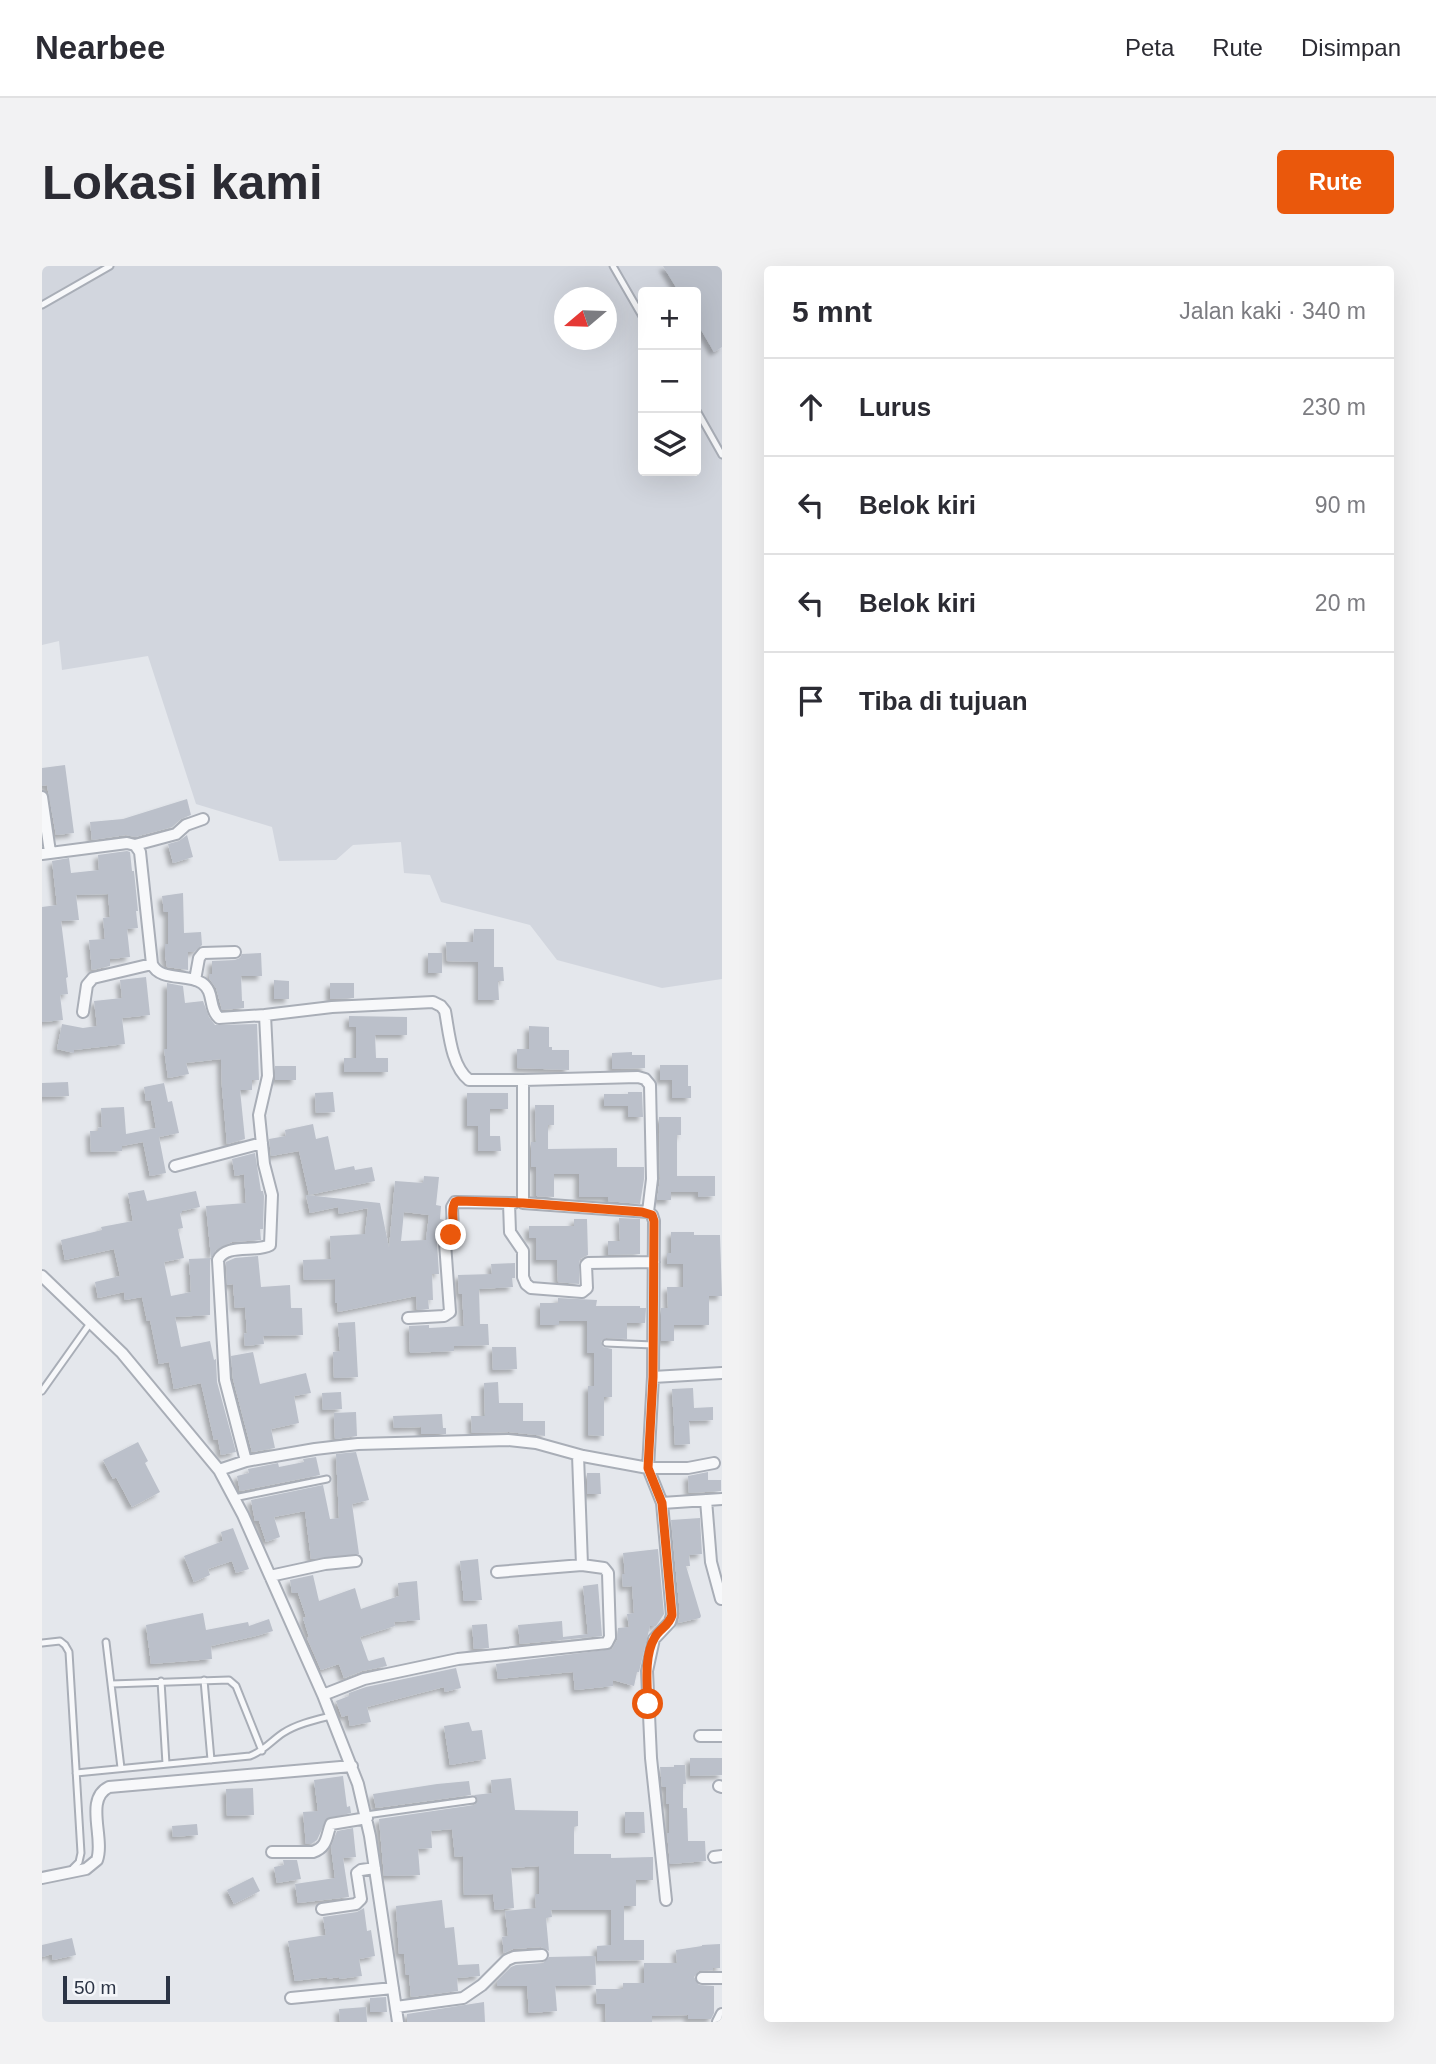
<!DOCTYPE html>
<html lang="id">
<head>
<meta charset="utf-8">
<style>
  :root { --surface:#fff; --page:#f2f2f3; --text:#2b2b33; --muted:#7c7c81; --line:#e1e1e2; --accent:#ea580c }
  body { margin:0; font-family:Helvetica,sans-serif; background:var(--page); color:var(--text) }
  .controls { position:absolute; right:21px; top:21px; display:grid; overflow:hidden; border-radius:7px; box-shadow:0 7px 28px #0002 }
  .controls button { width:63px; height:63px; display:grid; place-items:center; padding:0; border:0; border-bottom:2px solid var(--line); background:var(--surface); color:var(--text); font:35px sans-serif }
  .compass { position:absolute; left:512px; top:21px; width:63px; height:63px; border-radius:50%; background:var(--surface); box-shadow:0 7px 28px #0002; rotate:251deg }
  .scale { position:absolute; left:21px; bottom:18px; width:107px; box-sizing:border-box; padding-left:7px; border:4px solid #2b3445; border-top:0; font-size:19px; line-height:24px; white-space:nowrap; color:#2b3445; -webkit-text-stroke:5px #f4f6f9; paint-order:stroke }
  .stop { position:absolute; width:21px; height:21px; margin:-16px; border:5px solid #ea580c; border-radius:50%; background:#fff }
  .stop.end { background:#ea580c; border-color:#fff; box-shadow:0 2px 7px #0008 }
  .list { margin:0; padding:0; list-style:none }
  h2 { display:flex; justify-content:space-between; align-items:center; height:91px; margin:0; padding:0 28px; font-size:30px }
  h2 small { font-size:23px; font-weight:400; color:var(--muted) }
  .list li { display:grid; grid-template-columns:46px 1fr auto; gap:21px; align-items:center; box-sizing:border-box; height:98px; padding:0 28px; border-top:2px solid var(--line) }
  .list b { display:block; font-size:26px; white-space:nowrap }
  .list em { font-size:23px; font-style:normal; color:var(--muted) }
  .icon { flex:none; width:38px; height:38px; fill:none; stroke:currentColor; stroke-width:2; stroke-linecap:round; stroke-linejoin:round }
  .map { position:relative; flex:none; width:680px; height:1756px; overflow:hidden; border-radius:7px }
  header { display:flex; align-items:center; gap:42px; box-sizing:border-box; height:98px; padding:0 35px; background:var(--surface); border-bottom:2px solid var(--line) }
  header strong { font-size:33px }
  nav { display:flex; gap:38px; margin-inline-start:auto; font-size:24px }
  .intro { display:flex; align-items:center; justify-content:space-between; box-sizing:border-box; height:168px; padding:0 42px }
  h1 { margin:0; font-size:49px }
  .button { padding:18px 32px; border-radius:7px; background:var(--accent); color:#fff; font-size:24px; font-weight:700 }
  main { display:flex; gap:42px; padding:0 42px }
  aside { flex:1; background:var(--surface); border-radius:7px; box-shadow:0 7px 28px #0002 }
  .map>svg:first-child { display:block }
  .built { fill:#d2d6de; fill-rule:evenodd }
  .building { fill:#bbc0ca; fill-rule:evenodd; filter:url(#shadow) }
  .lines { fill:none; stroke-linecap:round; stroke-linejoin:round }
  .lane-casing { stroke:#a9aeb7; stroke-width:9 }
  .street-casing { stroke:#a9aeb7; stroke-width:14 }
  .lane { stroke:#f7f8fa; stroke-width:5 }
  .street { stroke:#f7f8fa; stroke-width:10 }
  .route { stroke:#ea580c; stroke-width:9 }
</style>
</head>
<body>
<header>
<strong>Nearbee</strong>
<nav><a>Peta</a><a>Rute</a><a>Disimpan</a></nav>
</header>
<div class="intro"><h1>Lokasi kami</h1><a class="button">Rute</a></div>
<main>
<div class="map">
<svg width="680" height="1756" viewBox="0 0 680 1756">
  <defs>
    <filter id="shadow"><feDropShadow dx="-4" dy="4" stdDeviation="2" flood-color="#0004"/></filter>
  </defs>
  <rect width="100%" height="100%" fill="#e4e7ec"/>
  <path class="built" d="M0,0H680V713L620,722L515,694L488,659L399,636L388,609L362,607L359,576L311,579L294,594L237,595L230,561L154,538L106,390L20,404L17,375L0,379ZM601,26H654V205H601ZM522,32H564V74H522Z"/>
  <path class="building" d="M621,0H680V81L672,86L654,55V26H637Z
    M23,499L32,567L14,569L5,519L0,520V502Z
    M145,533L149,549L139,553L130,561L93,571L84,569L50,574L48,556L81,553Z
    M145,569L151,591L131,597L126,578L137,575Z
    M85,585L88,586L90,605H92L96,645H94L96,662L85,663L88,691L68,693V700L50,704L47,674L63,673L61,652L68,651L66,628L34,629L37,654L19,655L26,711L24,712L26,728L18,729L21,754L0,756V641L15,639L10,595L27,592L29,607L57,604L56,589Z
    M141,627L142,667L159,666L160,679L152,686H146V704L125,701L123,689V678H126V646H122L120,630Z
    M432,663H452V701H461L462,715H456L457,734H436V696L405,695L404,676H431Z
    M219,687L220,710H199L200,735H202V742L180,744L174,722L167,712V708H170V695L193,694L198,692L200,688Z
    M386,687H400V707H386Z
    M104,711L108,749L80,752L83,778L32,784V787L15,783L20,758L41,762L55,760L52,735L80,732L78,714Z
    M232,714L247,715V733H232Z
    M125,717L141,720L143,737L161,735L167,751L173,759L215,758L217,814H210V824H198L203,873L185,878L180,822L179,793L144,797L147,808L126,812L122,783H125Z
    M288,717H312V732L288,733Z
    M307,750L365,751V769H333L334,792H346V806H302V792H314V761H307Z
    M487,760L507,761V781H510V784H527V804L475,802V783H487Z
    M590,786V789H603V802L570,803V787Z
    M618,799H646V820H649V832H630V814H618Z
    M233,800H254V814H233Z
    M26,816L27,830L0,831V817Z
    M122,817L126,836L130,835L137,867L117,871L124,907L108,910L101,876L80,880V885L49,886L48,865H56V862L60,861L59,842L82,841L84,868L114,862L109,834L104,835L102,821Z
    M291,826L293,846L274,847L273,827Z
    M586,826H600L601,851H586V840H562V828H586Z
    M425,827H466V843H448V870H458L459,885H436V860H425Z
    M493,839H512V859H506V883L575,882V901H602V913L598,938L566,935V931H537V908H512V931L494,930V901H489V876H494Z
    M617,851H639V869H635V910H673V930L656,931V926H629V934H615L618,913Z
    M271,858L274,873L286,870L293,904L312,900L313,904L330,901L333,915L267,929L257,885L229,890L227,873L244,870L243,864Z
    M213,887L219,925H221L222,930L221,963H218L219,974L190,976L174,984L168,994V1049L133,1051L139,1081L168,1075L172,1094L174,1093L175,1116L194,1186L179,1189L176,1173L172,1174L159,1117L132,1123L127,1096L117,1098L108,1054L105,1055L100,1031L83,1034L82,1026L56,1032L53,1016L78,1010L72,983L23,994L19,974L60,964L59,961L91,955L86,927L102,924L105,935L154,925L158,941L140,945V947H138L141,962L136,963L142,992L122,996L129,1030L149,1026L147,993L169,992L164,940L204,937L202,908L193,910L190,893Z
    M382,910L397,911L394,939L399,940L398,953L402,954L400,966L395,977L397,1008H390L391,1034H386L387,1043L375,1044L374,1030L296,1046L295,1037H293V1013L262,1014L261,994L289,993L288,970L323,968L326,942L297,948L296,941L268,947L264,929L338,937L347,982L353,915L381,917ZM362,946L387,949L384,974L359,975Z
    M577,952L598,953V988L566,989V975H578Z
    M532,953H545L546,989L538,993L537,997V1018L516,1016L515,994H494V972H487V960H532Z
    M629,966H652V969H678L680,1030H667V1059H632V1075H619V1042H626L625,1021H641V998H625V987H629Z
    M216,990L219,1021L248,1019L249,1042H260L261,1069L221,1070L222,1078L203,1080L202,1068L205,1067L203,1041L193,1042L191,1018L185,1019L184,996L193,992Z
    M473,997V1012H470L471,1021L437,1023L438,1058H446L447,1079L412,1080V1085L368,1087L367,1060L387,1059V1062L422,1060L420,1028H417L416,1009L450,1008L449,998Z
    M516,1032L555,1034L554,1040H598V1042H604L603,1057H585V1073L564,1072L559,1075L561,1081L570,1083V1131H562V1170L546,1169V1120H552V1087H545V1055H517V1059H498V1037H516Z
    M313,1056L316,1111L292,1112L291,1086L298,1085L296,1057Z
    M450,1081H474L475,1103L451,1104Z
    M211,1086L218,1118L264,1107L269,1127L252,1130L257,1157L229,1163L233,1182L210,1186L191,1113L189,1090Z
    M456,1116L457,1137H481V1155H503V1170L467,1166L430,1167L429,1150H443L442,1117Z
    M651,1122L652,1142L671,1141V1154L647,1155L648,1178L633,1179L630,1123Z
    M299,1126L300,1143L281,1144L280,1127Z
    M314,1146L315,1170L293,1173L292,1147Z
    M400,1148L401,1162H404V1168H379V1161L352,1162L351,1150Z
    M96,1176L106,1195L103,1197L118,1226L90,1241L74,1211L71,1213L61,1194Z
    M314,1186L327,1234L310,1238L317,1288L269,1293L263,1245L232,1251L238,1271L224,1276L217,1255H213L209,1234L281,1219L288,1253L297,1252L294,1188Z
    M274,1191L278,1209L198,1225L195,1210L207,1207L206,1203L236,1197L237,1201L262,1196L261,1193Z
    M666,1206V1214H679V1225L647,1227L646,1210Z
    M545,1207H558L559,1228H545Z
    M658,1252L660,1288L647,1289L648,1300H644L659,1350L658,1352L636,1357L638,1348L629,1254Z
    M191,1262L207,1303L194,1307L190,1295L166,1303L168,1309L152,1316L142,1290L181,1275L179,1266Z
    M616,1283L622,1348L614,1360H608L597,1406H595L592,1420L571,1414V1420L533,1424L531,1406L456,1413L454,1398L570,1383L575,1374L576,1362L587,1361L585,1348L592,1347L590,1320L581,1321L580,1308H583L581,1287Z
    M436,1293L440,1334L422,1335L418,1295Z
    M271,1309L277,1335L313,1322L319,1343L357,1330L356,1317L375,1315L378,1354L352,1356L353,1360L318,1371L326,1394L327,1395L342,1391L345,1400L320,1405L302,1412L297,1398L279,1404L265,1372L267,1371L261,1352L264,1351L256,1327H250L248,1314Z
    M556,1318L560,1370L478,1378L476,1359L520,1355L521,1371L546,1368L541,1320Z
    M161,1347L164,1364L206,1356L207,1360L227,1353L231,1365L214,1370L169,1380L170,1393L109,1398L104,1359Z
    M445,1358L447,1382L432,1383L430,1359Z
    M414,1402L419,1422L403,1426L402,1421L325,1441L329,1456L308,1460L306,1449L300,1451L294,1435L307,1430V1427L324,1421Z
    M427,1456L430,1465L440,1464L444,1493L408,1499L402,1460Z
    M648,1492H680V1509L648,1510Z
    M632,1499H643L644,1518H641V1542H645L646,1575H663L664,1595L628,1598L625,1567H627V1538H624V1521H620L618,1501H632Z
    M301,1510L305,1541L308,1540L309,1547L285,1552L275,1574L269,1578H264L261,1546L276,1545L272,1514Z
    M469,1512L473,1544L536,1545V1560L532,1561V1588H569V1592L611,1591V1614H594V1640H582V1674H602V1694L555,1695V1680L569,1679V1644H509L510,1651L504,1652L507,1685L499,1681L471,1683L462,1687L460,1671L466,1670L463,1645L494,1642L493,1628H497V1600L469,1602L472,1642L453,1644L451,1628L422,1629L421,1590L413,1591L410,1563L389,1565L390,1582L376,1583L378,1609L342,1610L337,1553L432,1539L436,1534L432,1529L450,1527L449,1514Z
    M427,1515L429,1529L334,1542L331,1528L395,1518Z
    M211,1522L212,1549L185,1550L184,1523Z
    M583,1546H602L603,1567H583Z
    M155,1558L156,1569L131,1571L130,1560Z
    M311,1562L314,1591L301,1592L307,1631L256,1637L253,1618L293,1612L289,1581L295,1565Z
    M241,1594H255L259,1613L235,1617L232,1601L242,1599Z
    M211,1611L218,1625L192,1638L185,1624Z
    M400,1634L403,1662L412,1661L416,1699L437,1698L438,1710L415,1712L416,1725L369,1731L367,1709H364L362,1688H357L354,1640Z
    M322,1642L325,1665L329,1664L333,1690L317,1693L320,1710L297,1713V1711L285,1713V1711L253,1715L246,1675L284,1669L281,1651L315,1646Z
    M30,1672L34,1689L11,1694L10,1688L0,1691V1679Z
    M678,1678V1702H671V1704L657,1705L652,1711L657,1719L672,1720V1747L669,1753H646V1749L610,1750V1756H564L563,1738H555L554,1723H581V1717H602V1697H635L634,1684L660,1680V1679Z
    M553,1690L554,1719L513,1720L515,1745L487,1747L485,1720H455V1715L469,1701L474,1699L501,1697L507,1691Z
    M344,1731L345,1746H328V1732Z
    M442,1736L443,1756H365V1748Z
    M324,1741L325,1756H298L297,1743Z"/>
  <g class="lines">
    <defs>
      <path id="lane" d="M571,0L601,52
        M0,39L68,0
        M654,143L680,189
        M564,1077L611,1079
        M0,1125L49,1056
        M192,1232L285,1213
        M64,1376L79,1502
        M0,1377L18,1375L23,1379L27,1386L39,1587L37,1596L31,1602
        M162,1414L169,1494
        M119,1415L124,1498
        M69,1418L187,1414L194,1420L220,1485
        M34,1507L208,1490C222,1485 229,1475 241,1467C255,1458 273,1454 289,1450
        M324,1549L431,1534"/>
      <path id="street" d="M0,531L8,586
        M93,579L134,568L144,559L161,553
        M0,588L85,577L93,579L98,586L110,698C118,716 145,707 160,717C173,726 166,742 177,752L223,749L226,810L217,849L222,898L230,929L228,979C213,987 184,977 176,994L183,1114L204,1195
        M153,714L157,692L161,687L193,686
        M41,746L45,719L51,712L110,698
        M223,749L290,741L391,736L399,740L403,745C407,766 409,800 427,814H481V937L606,946L610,949L612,955L611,1111L606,1202H646L672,1197
        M481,814L596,811L603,813L608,819L610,913L606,946
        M133,900L220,877
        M467,937L468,966L481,985V1011L484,1018L489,1022L540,1026L545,1022L544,999L546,997L612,996
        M0,1010L80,1087L177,1204L201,1249L281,1429L316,1518L328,1570L356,1756
        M366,1052L402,1050L408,1046L403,977L404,973L411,966L410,941L413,936L472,937
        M611,1111L680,1107
        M177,1204L204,1195L273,1183L316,1178L466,1174L494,1177L541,1190L606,1202L620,1237L680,1233
        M664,1234L669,1296L679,1333
        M620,1237L630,1349L628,1356L612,1373L605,1405L609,1492L624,1634
        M455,1306L540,1299L536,1189
        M228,1310L283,1298L314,1295
        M281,1429L322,1413L416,1393L565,1377L568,1371L566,1307L562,1302L540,1299
        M658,1470H680
        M677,1520L680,1521
        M230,1586H271C286,1581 284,1570 289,1558L325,1552
        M672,1591L680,1590
        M0,1612L44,1603L55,1594C63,1572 42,1533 67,1521L310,1500
        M280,1643L314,1638L319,1633L315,1607L319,1604L333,1602
        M660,1712H680
        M249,1732L351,1722
        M354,1741L421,1732L440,1719L465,1694L472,1691L500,1689
        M676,1756L680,1748"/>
    </defs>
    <use href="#lane" class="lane-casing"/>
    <use href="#street" class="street-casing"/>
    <use href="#lane" class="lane"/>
    <use href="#street" class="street"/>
  </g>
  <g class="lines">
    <path class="route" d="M409,969C415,959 407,946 413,936L416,935L481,937L600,946L610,949L612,955L611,1111L606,1202L620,1237L630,1349C627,1360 618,1362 613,1371C602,1389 605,1417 606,1438"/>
  </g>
</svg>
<div class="controls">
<button>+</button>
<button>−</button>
<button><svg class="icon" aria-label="layers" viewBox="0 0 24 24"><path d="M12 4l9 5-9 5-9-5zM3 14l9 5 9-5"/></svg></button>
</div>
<svg class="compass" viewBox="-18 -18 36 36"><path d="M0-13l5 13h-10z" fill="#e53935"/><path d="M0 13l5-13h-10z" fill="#7c7c81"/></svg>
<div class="scale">50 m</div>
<div class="stop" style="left:606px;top:1438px"></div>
<div class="stop end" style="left:409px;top:969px"></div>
</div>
<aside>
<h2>5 mnt<small>Jalan kaki · 340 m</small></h2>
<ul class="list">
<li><svg class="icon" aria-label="ahead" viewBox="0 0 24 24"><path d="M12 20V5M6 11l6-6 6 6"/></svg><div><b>Lurus</b></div><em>230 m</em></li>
<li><svg class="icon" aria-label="left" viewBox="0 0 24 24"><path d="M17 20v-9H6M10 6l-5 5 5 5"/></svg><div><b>Belok kiri</b></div><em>90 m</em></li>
<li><svg class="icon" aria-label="left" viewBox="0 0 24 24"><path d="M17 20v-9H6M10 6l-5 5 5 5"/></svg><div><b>Belok kiri</b></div><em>20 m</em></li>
<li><svg class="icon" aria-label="arrive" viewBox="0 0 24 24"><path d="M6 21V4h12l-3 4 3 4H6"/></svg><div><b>Tiba di tujuan</b></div></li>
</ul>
</aside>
</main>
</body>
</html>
